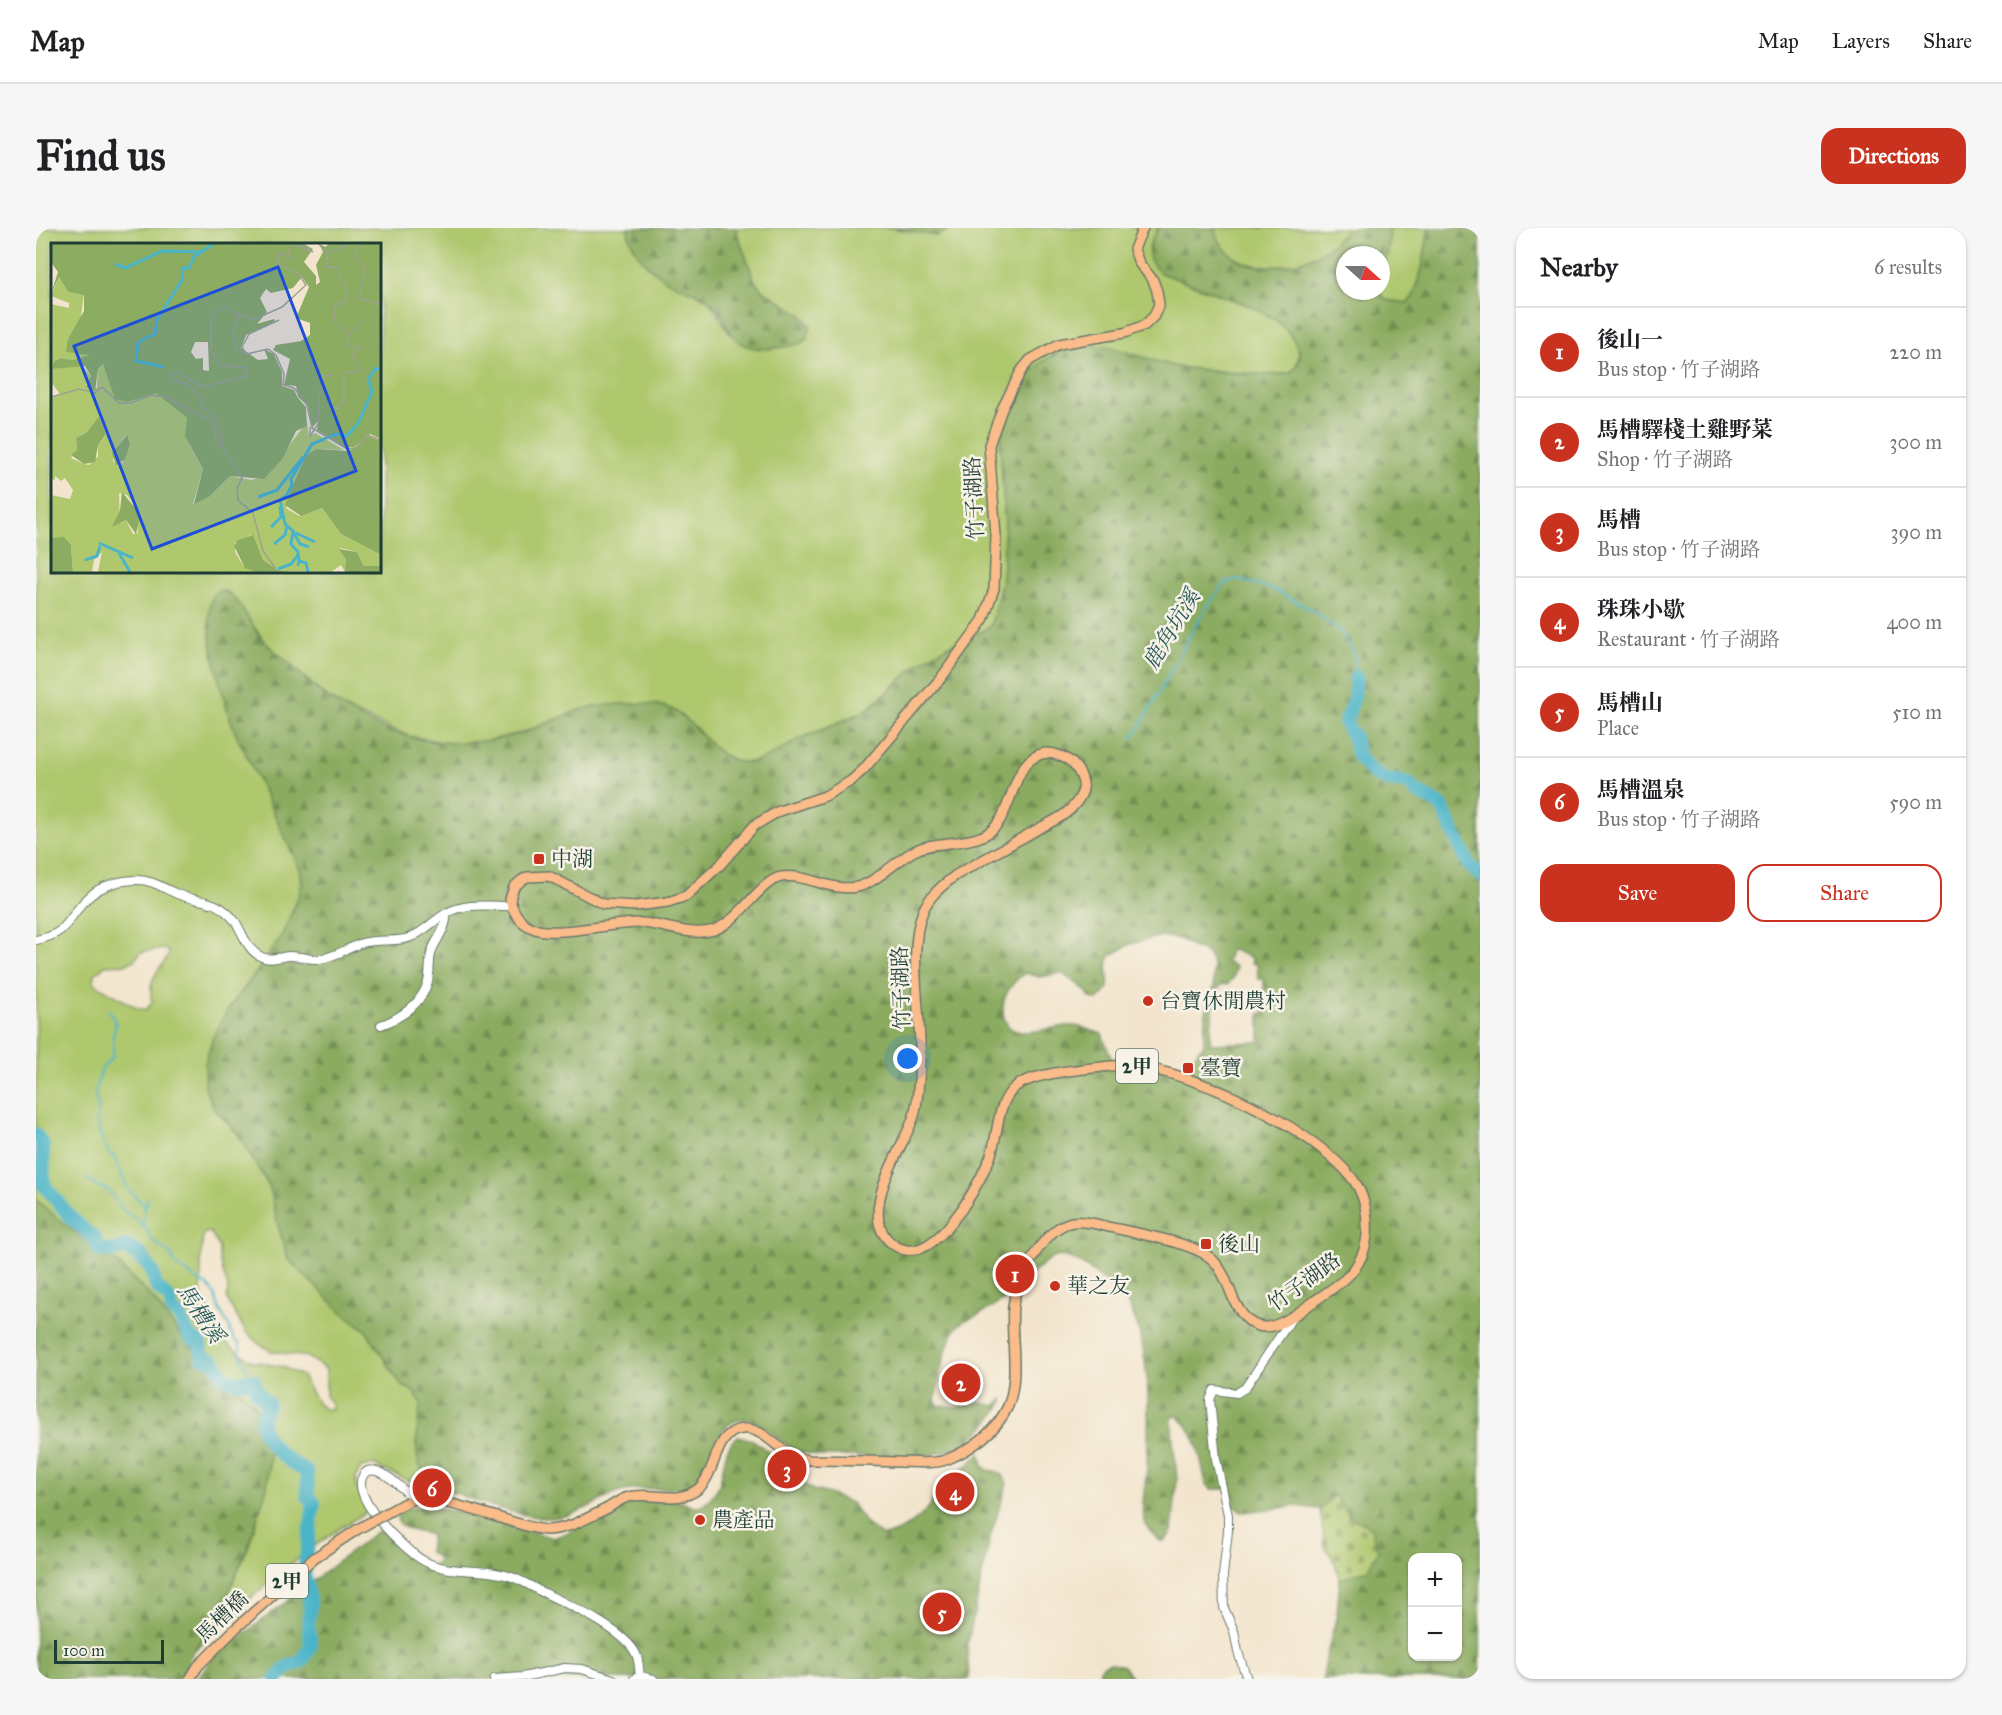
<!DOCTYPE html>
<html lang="en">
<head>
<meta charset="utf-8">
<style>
  :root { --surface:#fff; --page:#f6f6f6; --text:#202124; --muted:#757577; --line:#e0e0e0; --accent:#c8321e }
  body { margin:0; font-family:"IM FELL Great Primer","Noto Serif TC",serif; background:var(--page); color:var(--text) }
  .controls { position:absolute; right:18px; bottom:18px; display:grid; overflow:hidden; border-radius:12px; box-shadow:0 2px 4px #0004 }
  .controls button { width:54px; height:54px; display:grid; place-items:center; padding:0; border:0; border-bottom:2px solid var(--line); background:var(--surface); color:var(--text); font:30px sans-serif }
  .compass { position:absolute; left:1300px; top:18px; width:54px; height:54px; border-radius:50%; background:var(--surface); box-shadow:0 2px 4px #0004; rotate:111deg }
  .scale { position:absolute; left:18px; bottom:15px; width:110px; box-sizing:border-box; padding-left:6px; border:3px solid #1f3d34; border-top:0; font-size:16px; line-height:21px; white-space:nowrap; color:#1f3d34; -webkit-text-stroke:4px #f7f3e8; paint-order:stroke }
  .you { position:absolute; left:872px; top:831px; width:21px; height:21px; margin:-15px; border:4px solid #fff; border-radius:50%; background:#1a73e8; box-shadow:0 0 0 9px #1a73e833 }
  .badge { display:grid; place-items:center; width:39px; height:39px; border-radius:50%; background:var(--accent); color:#fff; font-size:20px; font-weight:700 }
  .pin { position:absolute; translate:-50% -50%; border:3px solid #fff; box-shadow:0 2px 6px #0006 }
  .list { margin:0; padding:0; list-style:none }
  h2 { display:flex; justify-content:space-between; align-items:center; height:78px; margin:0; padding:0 24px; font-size:26px }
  h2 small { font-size:20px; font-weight:400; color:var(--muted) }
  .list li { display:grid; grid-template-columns:39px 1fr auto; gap:18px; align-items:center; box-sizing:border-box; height:90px; padding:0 24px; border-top:2px solid var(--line) }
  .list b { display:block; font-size:22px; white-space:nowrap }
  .list p { margin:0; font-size:20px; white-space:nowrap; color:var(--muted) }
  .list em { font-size:20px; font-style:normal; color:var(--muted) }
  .actions { display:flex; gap:12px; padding:18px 24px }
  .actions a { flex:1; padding:14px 0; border:2px solid var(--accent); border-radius:18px; text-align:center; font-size:21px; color:var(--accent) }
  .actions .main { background:var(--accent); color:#fff }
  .map { position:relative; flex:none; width:1444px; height:1451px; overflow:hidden; border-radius:18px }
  header { display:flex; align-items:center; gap:36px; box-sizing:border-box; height:84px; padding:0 30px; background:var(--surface); border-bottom:2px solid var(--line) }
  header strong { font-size:28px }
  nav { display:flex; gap:33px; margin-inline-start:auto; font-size:21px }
  .intro { display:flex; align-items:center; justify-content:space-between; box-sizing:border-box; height:144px; padding:0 36px }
  h1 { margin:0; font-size:42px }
  .button { padding:15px 27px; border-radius:18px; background:var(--accent); color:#fff; font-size:21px; font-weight:700 }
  main { display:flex; gap:36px; padding:0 36px }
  aside { flex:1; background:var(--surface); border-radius:18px; box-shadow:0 2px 4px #0004 }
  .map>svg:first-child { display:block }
  .grass { fill:#afc86e; stroke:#678251; stroke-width:1.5; fill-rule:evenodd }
  .forest { fill:url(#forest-firs); stroke:#55744a; stroke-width:1.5; fill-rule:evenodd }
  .cemetery { fill:url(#cemetery-stones); stroke:#678251; stroke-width:1.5 }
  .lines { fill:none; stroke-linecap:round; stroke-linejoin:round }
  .stream { stroke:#4ab4c8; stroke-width:2 }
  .river { stroke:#4ab4c8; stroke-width:14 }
  .minor-casing { stroke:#69786a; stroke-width:10 }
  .major-casing { stroke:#69786a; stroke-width:12 }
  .minor { stroke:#fff; stroke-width:8 }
  .major { stroke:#f9bc8a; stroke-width:9 }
  .major-bridge-casing { stroke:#69786a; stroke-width:12; stroke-linecap:butt }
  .major-bridge { stroke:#f9bc8a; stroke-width:9 }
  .poi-dot { fill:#c8321e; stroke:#f7f3e8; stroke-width:2 }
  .labels { text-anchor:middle; stroke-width:5; stroke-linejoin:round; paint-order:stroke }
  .shield { fill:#f7f3e8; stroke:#60746a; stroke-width:1.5 }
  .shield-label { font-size:20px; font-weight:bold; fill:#1f3d34 }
  .street-label { font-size:21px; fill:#1f3d34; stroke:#f7f3e8 }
  .poi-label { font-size:21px; fill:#1f3d34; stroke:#f7f3e8; text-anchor:start }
  .water-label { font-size:22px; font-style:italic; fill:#2a5b59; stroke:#f7f3e8 }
  .inset-river { fill:none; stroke:#4ab4c8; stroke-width:3 }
  .inset-road { fill:none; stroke:#9ea290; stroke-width:1.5 }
  .view { fill:#1d4ed8; fill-opacity:0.15; stroke:#1d4ed8; stroke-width:3 }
  .inset-edge { fill:none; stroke:#1f3d34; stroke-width:3 }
</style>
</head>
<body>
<header>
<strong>Map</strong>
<nav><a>Map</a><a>Layers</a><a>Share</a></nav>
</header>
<div class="intro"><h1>Find us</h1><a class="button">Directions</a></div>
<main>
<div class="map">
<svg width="1444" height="1451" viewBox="0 0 1444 1451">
  <defs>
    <pattern id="forest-firs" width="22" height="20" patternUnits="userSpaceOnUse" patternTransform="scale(1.5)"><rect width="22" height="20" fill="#8bac61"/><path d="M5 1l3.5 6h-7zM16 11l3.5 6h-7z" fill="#718d51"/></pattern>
    <pattern id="cemetery-stones" width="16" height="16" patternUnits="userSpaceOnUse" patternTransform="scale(1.5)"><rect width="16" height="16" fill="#afc86e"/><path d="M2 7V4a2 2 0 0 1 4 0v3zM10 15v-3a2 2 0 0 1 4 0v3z" fill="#8ea45b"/></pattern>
  </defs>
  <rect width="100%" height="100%" fill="#f7f3e8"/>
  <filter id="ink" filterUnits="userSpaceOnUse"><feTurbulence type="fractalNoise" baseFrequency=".0167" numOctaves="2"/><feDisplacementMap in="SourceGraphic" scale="12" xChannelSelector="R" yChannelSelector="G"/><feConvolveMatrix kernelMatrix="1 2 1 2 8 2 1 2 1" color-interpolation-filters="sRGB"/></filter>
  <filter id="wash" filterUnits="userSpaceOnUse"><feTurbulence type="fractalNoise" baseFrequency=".008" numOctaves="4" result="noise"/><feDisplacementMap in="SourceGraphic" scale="24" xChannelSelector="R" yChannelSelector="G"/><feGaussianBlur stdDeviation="1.35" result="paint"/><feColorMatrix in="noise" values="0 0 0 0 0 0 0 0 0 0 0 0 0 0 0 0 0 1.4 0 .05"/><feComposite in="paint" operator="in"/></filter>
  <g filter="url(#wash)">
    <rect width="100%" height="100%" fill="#f3e5cd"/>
    <path class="grass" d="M0,0H591L599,21L614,40L645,59L672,71L694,106L733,121L766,115V87L726,62L719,54L699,0H856L878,3L910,4L915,0H1123L1120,3L1125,45L1227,83C1247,96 1278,122 1254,145L1230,147L1140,139L1070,118L1027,123L1013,129L1002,137L992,148L981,166L967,199L964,215L969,294L966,353L955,397L951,401L913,417L880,438L829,483L766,510L731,530L717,535L702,534L681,524L660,500L621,477L569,478L547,481L485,505L445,514L413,515L373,508L314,483L290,469L230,415L212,391L174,379V404L190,478L200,505L264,641L266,656L262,670L246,707L220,745L192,781L178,880L201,905L234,960L241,993L252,1031L307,1085L330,1102L365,1157L377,1163L385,1175L380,1217L393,1251L419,1265L386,1259L337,1237L325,1239C310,1262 333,1267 329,1285C265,1322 210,1373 157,1424L185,1382L214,1314L231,1258L234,1220L219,1177L149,1113L117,1071L78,1032L31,998L0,972ZM16,16H344V344H16ZM127,721L132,723L133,726C122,746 111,749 116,774L111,781H103L62,758L58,754L59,746L69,737C87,735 92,741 105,724ZM170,1004L175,1005L183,1020V1031L192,1060L191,1072L210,1104L223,1116L235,1123L271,1129L290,1141V1169L295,1175L296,1181H288L282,1176L266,1148L247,1139L216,1133L194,1118L185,1110L165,1066V1027L167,1008Z
      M1179,0H1310C1287,42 1191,60 1179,0Z
      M1354,0H1393C1390,16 1384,68 1371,75L1350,72L1341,63H1345V39L1347,37Z"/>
    <path class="forest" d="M591,0H699L719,54L726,62L766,87L775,98L770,112C761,118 750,119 739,120C686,126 698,91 670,70C663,65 653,63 645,59C619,49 597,28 591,0Z
      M856,0H915L900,8Z
      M1123,0H1179C1191,60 1287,42 1310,0H1354C1352,15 1355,27 1345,39V27H1309V63H1341L1350,72L1371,75C1384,68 1390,16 1393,0H1444V1451H1287L1290,1430L1301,1387L1304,1351L1331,1342L1342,1323L1335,1300L1313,1288L1298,1267L1284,1281L1260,1278L1208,1284L1197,1278L1193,1261H1175L1170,1255C1164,1230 1162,1203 1140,1187L1135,1192L1141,1252L1136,1303L1132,1309L1126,1314C1117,1307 1110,1301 1108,1289C1105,1273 1110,1254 1111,1239C1113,1190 1117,1105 1085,1066C1079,1059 1070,1054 1063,1049C1014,1006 1010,1039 971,1069C962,1077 951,1082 940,1088C935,1090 928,1092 924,1096C909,1110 902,1154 899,1173L902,1177L922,1180L928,1171L959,1178L968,1171C956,1192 939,1213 915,1222C879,1234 824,1227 785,1228C774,1226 764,1225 754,1219C738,1210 720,1184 699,1193C673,1204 677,1244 652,1258C641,1263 601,1258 584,1264C560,1273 542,1288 516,1290C492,1292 397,1264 386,1242C376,1224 382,1195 385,1175L377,1163L365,1157L330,1102L307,1085L252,1031L241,993L234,959L201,905L178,880L169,859V835L177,809L192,781L220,745L246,707L262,670L266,656L264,641C247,607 233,572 216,538C211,527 205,517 200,506C190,481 162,389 178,367C193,347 217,400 224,409C233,420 245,428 255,437C267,448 277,460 291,469C314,485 344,500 371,508C408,519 446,516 483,506C504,500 524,489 544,482C564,476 601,474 622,477C662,482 677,545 720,533C738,529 752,517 768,509C788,500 810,494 828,483C847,472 861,454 878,440C899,422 926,412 951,401L955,397L966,353L969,294L964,215L967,199L981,166L992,148L1002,137L1014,129L1027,123L1041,119L1070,118L1140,139L1207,146L1244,147L1254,145L1259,140L1263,134L1264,124L1254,106L1241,92L1213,77L1125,45C1107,31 1111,16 1123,0ZM1125,708L1144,711L1160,721L1168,723L1173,728L1177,738L1178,759L1169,788L1168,816L1160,826L1151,843L1112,833L1076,832L1066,806C1057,804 1048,799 1039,798C1017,794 966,824 967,779C968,765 978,753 989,745L1004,749L1026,745C1038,756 1045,755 1055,770L1061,772C1083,758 1065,744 1074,728L1094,716ZM1195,721L1217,731L1215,735L1221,736L1222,751H1228V785H1224V814L1174,816C1175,795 1176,777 1184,757L1192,756L1197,750L1200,739L1190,734ZM1376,1330H1422V1428H1376Z
      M0,972L31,998L78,1032L117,1071L149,1113L219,1177L234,1220L231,1258L214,1314L185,1382L157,1424L143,1451H0Z
      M702,1208L717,1212L743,1232L764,1239L767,1255L777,1262L793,1266L815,1275L830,1296L847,1308C865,1305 882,1293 894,1278C898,1272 898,1263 904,1258C918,1247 932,1239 944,1225L947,1238L951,1242C962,1243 967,1244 971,1256L955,1306L931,1418L933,1451H161L175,1432L343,1302L395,1338L401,1334L402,1330L393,1324L395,1307C382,1302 368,1305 361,1291L363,1285L372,1280L385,1279L429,1284L517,1310L531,1305L596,1270L638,1271L658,1279H665C672,1272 679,1267 683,1257C689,1240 686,1220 702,1208Z
      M1075,1435L1087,1438L1097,1451H1063L1064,1441L1068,1437Z"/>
    <path class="cemetery" d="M1298,1267L1313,1288L1335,1300L1342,1323L1331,1342L1304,1351L1298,1332L1289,1319L1284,1281Z"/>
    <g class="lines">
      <path class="stream" d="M1096,510L1104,499L1166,386L1188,356L1200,351L1239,362L1279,384L1306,405L1318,425L1320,449
        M73,782L80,796L77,808V829L66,840C65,847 61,855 59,863C58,867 61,872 62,877C63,882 61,886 61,891C61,901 69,918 74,927L78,928L92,961L108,977L109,981L107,999L112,1003L114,1010L135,1027L140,1037L165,1055L171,1057L178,1066L183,1081L194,1099V1104L199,1112L204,1116V1127L212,1142L210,1154
        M50,950L62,959L71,961L89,984L101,991L106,998
        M109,980L111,971
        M78,1023L89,1026L104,1039L113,1038"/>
      <path class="river" d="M1320,449L1318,469L1309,495L1318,509L1322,529L1338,546L1350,552L1372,555L1379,563L1405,577L1433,637L1444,647
        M0,907L7,917L8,957L35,990L59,1011L63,1022L78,1023L91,1018L105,1027L116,1043L120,1058L134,1072L136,1082L143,1088L153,1108L164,1116L167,1130L178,1133C190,1155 194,1156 218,1152L220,1162L232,1176C230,1180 227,1185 226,1190C222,1213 255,1235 271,1244L272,1269L278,1275L268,1344L274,1378L272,1396L275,1417L266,1433L250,1440L241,1451"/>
    </g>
  </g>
  <g filter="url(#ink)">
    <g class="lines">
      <defs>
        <path id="minor" d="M0,712C35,706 32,686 54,668C66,657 85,652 101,652C116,652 125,659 139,665C163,676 179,668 199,693C207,705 211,723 226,729C235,733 243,729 252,728C263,727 273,732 284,731C299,729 312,720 326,715C341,710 364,715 375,709C388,704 397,693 409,686C428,674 454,678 476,678
          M345,797C365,790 387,775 392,753C395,742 392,730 397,720C402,709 412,698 410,685
          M378,1271C368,1263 358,1251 346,1245C341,1243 334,1240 329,1245C309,1267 370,1323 388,1333C414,1347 446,1339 473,1348C483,1351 493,1357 502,1362C527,1374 588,1401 600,1426C603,1432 603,1442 604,1448L598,1451
          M604,1448L617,1451
          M458,1451L487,1449L529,1440L546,1441L577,1451
          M1211,1451L1202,1424L1198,1403L1188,1380L1187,1347L1192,1303V1287L1180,1231L1174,1172L1178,1162L1201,1165L1209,1160L1256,1090"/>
        <path id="major" d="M367,1276C371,1274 375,1271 380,1271C403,1269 453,1287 477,1294C488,1297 501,1302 512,1302C534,1301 553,1289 572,1280C578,1276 585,1271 592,1269C615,1263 642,1277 662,1261C681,1245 678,1204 706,1201C725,1199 738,1217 753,1226C758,1229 765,1230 771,1232C801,1232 832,1233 862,1234C877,1234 898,1237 912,1231C936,1221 961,1203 972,1178C984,1147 974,1110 977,1078C980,1053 1006,1005 1030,996C1038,992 1047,994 1056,995C1085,1003 1150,1012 1172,1028C1185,1037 1191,1055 1197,1070C1216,1112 1239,1102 1269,1080C1281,1071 1293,1063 1304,1055C1320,1043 1329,1027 1331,1007C1332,991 1330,974 1322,959C1289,903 1139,831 1075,838C1050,841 998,844 979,859C959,876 963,910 953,932C941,959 897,1044 858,1017C817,988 867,922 878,888C883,870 883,850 884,831C886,788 871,722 887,683C893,668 907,657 920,647C945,633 970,619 995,605C1006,598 1020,593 1030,585C1035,581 1042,573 1045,567C1051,557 1044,543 1036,535C1031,530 1019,525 1011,525C970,529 982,596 944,609C923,617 897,613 878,623C861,632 838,656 821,659C793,664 771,645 745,649C724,653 704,693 678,702C655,709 630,697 607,695C577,694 523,709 499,701C485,696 477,685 474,671L478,659L486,652L491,649L513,648L567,676L600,678L632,674L650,668L684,637L719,597L743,583L789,568L815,553L828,541L905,450L947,392L958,361L960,308L953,217L966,181L985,143L994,132L1023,116L1088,105L1109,97L1118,88L1123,76L1121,63L1117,52L1103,35L1098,21L1107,0"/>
      </defs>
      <use href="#minor" class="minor-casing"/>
      <use href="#major" class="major-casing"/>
      <use href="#minor" class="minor"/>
      <use href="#major" class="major"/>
      <defs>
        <path id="major-bridge" d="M154,1451L162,1438L198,1402L278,1330L322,1301L367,1276"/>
      </defs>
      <use href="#major-bridge" class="major-bridge-casing"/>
      <use href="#major-bridge" class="major-bridge"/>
    </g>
  </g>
  <g class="poi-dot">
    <rect x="497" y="625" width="12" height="12" rx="3"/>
    <circle cx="1112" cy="773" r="6"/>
    <rect x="1146" y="834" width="12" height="12" rx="3"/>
    <rect x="1164" y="1010" width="12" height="12" rx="3"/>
    <circle cx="1019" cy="1058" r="6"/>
    <circle cx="664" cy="1292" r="6"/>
  </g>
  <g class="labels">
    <g class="shield">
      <rect x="1080" y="821" width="42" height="34" rx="4.5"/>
      <rect x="230" y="1336" width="42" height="34" rx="4.5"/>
    </g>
    <g class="shield-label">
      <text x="1101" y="845">2甲</text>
      <text x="251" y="1360">2甲</text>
    </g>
    <g class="street-label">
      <text transform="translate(938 270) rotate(-93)" y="7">竹子湖路</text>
      <text transform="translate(865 760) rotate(-92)" y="7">竹子湖路</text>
      <text transform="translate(1268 1054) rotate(-36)" y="7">竹子湖路</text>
      <text transform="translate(186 1389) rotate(-44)" y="7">馬槽橋</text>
    </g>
    <g class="poi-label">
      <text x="515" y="638">中湖</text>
      <text x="1124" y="780">台寶休閒農村</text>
      <text x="1164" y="847">臺寶</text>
      <text x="1182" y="1023">後山</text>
      <text x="1031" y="1065">華之友</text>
      <text x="676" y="1299">農產品</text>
    </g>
    <g class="water-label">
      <text transform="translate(1135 401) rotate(-59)" y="8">鹿角坑溪</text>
      <text transform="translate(165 1085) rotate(56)" y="8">馬槽溪</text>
    </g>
  </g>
  <g transform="translate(15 15)">
    <rect width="330" height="330" fill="#f3e5cd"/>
    <path d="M8,34L17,49L33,51L29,80L17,96L22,110L36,108L38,112L22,117L10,115L3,118L1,126L30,122L40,133L35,142L46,145L47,126L52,121L59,138L106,150L136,175L139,203L152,226L142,261L158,254L179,233L200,237L215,233L256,179L258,193L264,190L293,207L265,206L255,212L235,265L248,273L271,265L290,291L330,312V323H313L306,309L289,305L296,320L294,329L290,322L280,329L229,328L212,317L200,292L184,300V309L192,322L205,329H47L51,309L43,317L41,329H22L20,302L0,295V252L19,256L22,247L14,235L10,238L4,233V237L0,236V155L9,151L0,139V61L18,65V60L0,53ZM48,173L56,190L47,202V213L38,222L33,221L20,215L26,207L25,195L36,189ZM75,192L78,203L72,219L66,223L62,218L63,208ZM68,250L76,252L84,263L87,290L82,291L75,277L69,280Z" fill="#afc86e" fill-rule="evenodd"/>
    <path d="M0,1H253L262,6L253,19L265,33V42L269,39L265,22L272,9L268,1L275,4L277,1H330V196L319,191L304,204L295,205L266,187L267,178L261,185L257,163L247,154L245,143L233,142L239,116L222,107L225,102L250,98L259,92V80L245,75L258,44L251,34L242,45L220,50L215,46L209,55L216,69L206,81L223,76L224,79L195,92L190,105L207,117L217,116L213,106L223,111L231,129V143L243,147L247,155L255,164L256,183L245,188L232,215L213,236L179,233L158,254L143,261L152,226L134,193L136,175L105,150L76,159L64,156L52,121L47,126L44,148L35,144L40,133L34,123L1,126L3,118L10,115L22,117L38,112L15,109L17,96L33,68V52L17,49L8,34L0,51L7,29L0,19ZM144,99H157L158,128L152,127V115L145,116L140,109ZM48,173L55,191L47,202L44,219L33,221L20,212L26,207L25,195L36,189ZM76,192L79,201L74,216L65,223L61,210ZM317,193L330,198V312L290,291L271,265L250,273L234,262L255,212L265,206L298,208ZM71,249L85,266L88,278L85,291L75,277L61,284L69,267ZM202,292L212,317L229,328L241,329H205L194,325L183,303L187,297ZM13,294L20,302L22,329H0V295ZM288,306L306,309L313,323H330V329H294L295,317Z" fill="#8bac61" fill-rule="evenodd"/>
    <path class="inset-river" d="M64,21L74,25L111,8L151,9M93,96L87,100L85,118L113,124M93,96L104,91L106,77L131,37L132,25H138L143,14L162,1M207,254L226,247L252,214M220,284L230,274L229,263M242,288L249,301L258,304M245,290L264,299M48,300L82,315M223,301L234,292L236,283M68,310L79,329M34,317L46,313L49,303M248,318L247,309L240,301L242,288L234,281L229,257L235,253L241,242L240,236L261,201L285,191L296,193L308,179L321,148L317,136L324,126H330M247,323L248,318L255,320L257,329M227,326L240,321L247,312"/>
    <path class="inset-road" d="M241,1L262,9L252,1M268,1L277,10L298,1M309,1L303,12L314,26L309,56L330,61M186,70L202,77L231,64L255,42L247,30L230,23L225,16L229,10L239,15L236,1M297,92L311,78M194,109L191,104L198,91L228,77M272,143V133L282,132M0,154L28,146L44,150L51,144L68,160H80L100,152L115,154L160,178L165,190L164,199L170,203L172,198L163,172L152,166L149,155L135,140L122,137L120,133L127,129L149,144L196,133L195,125L169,122L160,108V77L166,67L175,64L189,74L182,87L185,107L196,111L217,106L225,112L233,131L232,142L243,145L256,162L261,185L296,206L305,205L316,192L330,197M259,184V193L267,181L269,144H274L282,165H288L293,157V130L309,128L302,112L310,104L297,103L295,89L283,78L284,63L295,57V41L289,36L288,24H275L277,10M171,203L191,235L186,245L187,257L202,270L212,308L227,329"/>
    <path class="view" d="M227,24L305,228L101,306L23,103Z"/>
    <rect width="330" height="330" class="inset-edge"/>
  </g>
</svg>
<div class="controls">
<button>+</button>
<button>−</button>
</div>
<svg class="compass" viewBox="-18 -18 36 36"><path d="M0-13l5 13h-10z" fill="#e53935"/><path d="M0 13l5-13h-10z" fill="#757577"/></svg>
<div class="scale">100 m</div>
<div class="you"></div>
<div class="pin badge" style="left:979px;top:1046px">1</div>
<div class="pin badge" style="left:925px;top:1155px">2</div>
<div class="pin badge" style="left:751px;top:1241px">3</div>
<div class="pin badge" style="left:919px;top:1264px">4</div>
<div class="pin badge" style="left:906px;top:1384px">5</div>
<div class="pin badge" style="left:396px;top:1260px">6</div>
</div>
<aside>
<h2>Nearby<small>6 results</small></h2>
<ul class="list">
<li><span class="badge">1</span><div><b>後山一</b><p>Bus stop · 竹子湖路</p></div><em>220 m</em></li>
<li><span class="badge">2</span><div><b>馬槽驛棧土雞野菜</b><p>Shop · 竹子湖路</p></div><em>300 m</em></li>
<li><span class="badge">3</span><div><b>馬槽</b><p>Bus stop · 竹子湖路</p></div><em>390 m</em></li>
<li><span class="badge">4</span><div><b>珠珠小歇</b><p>Restaurant · 竹子湖路</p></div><em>400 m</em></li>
<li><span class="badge">5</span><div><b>馬槽山</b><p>Place</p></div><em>510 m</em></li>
<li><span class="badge">6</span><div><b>馬槽溫泉</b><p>Bus stop · 竹子湖路</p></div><em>590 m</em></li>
</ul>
<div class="actions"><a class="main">Save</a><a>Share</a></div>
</aside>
</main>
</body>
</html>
